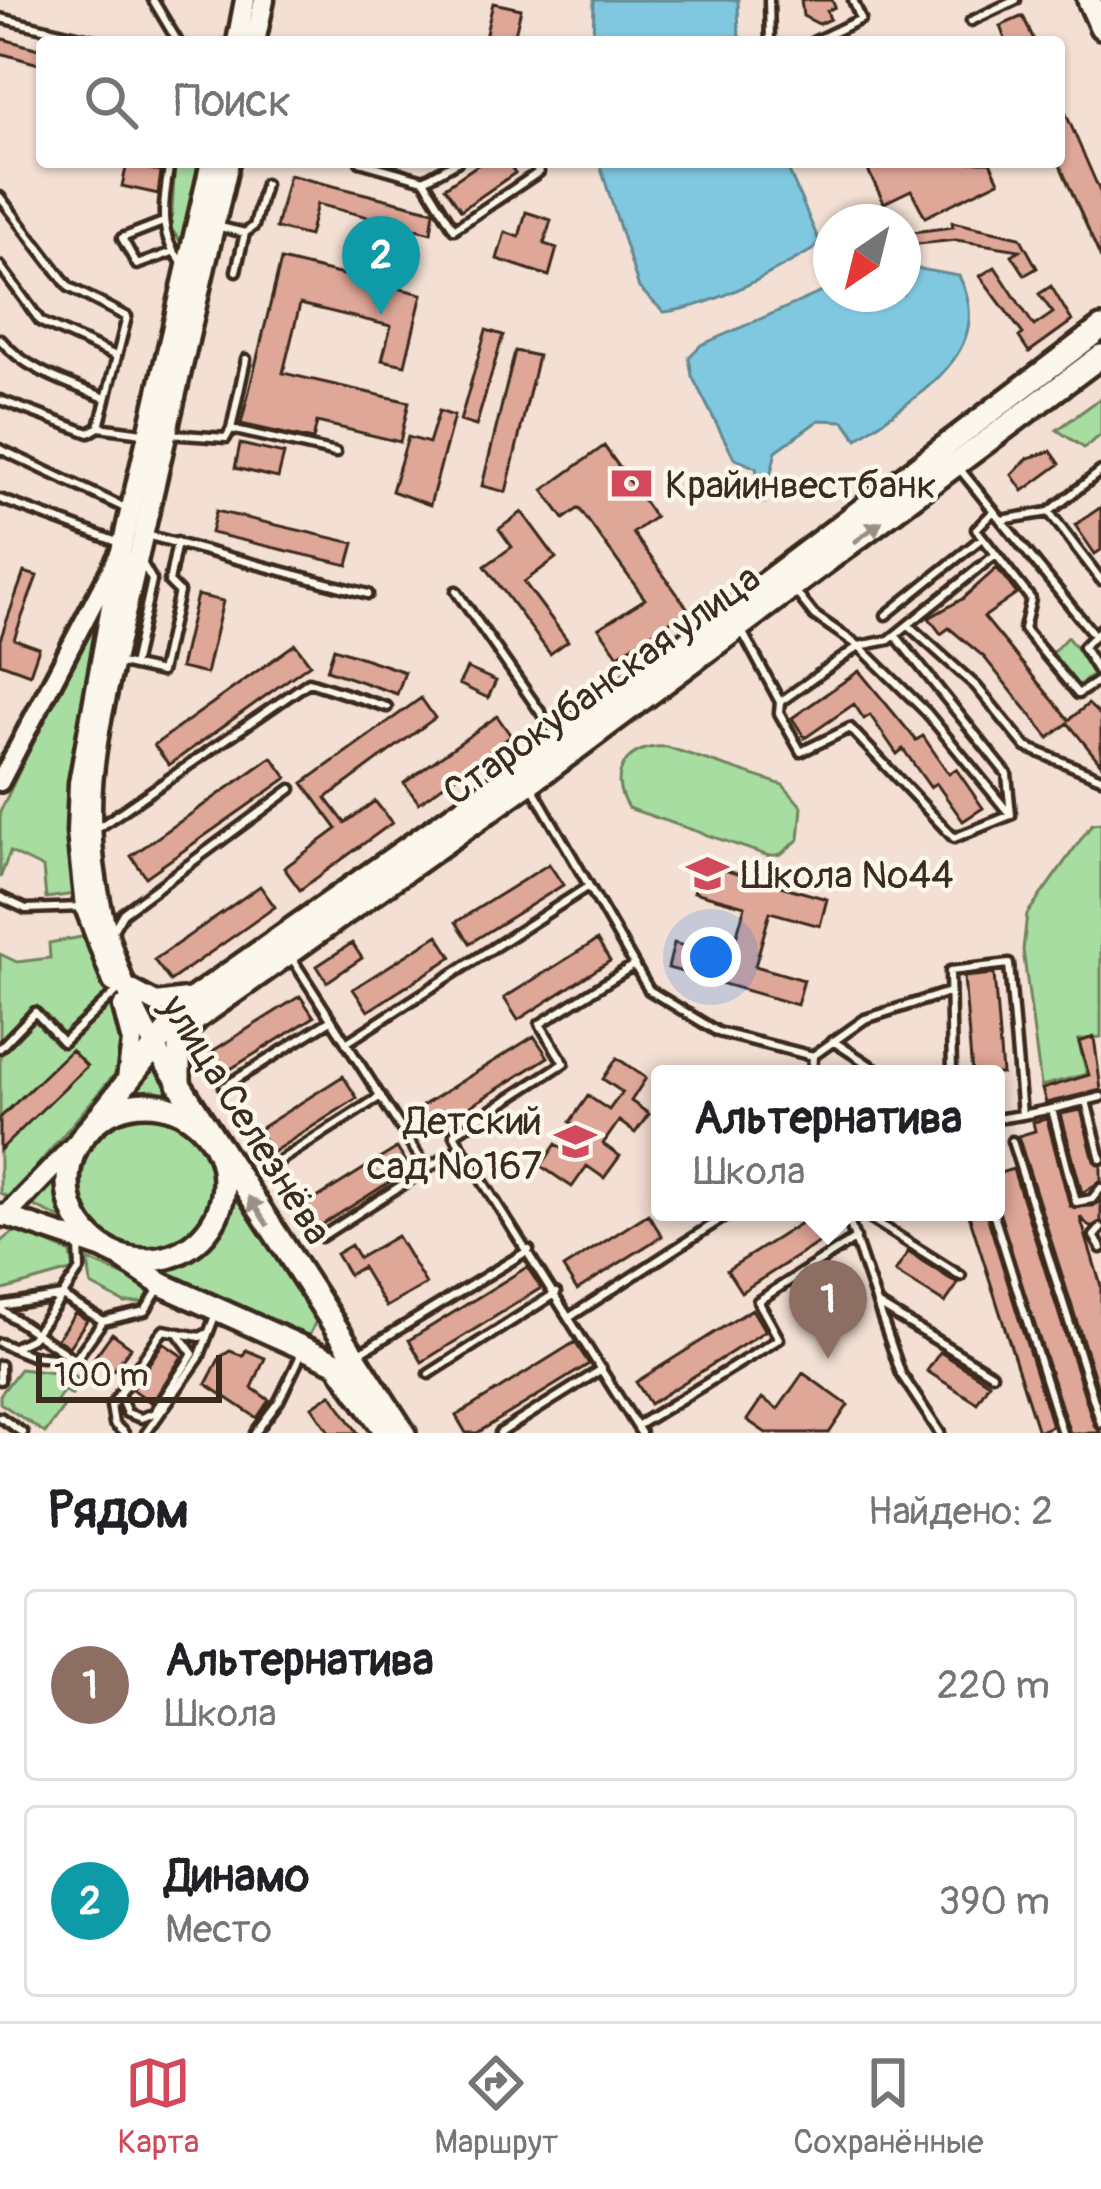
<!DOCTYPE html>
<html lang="ru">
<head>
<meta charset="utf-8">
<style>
  :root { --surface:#fff; --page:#f2f2f2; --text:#202124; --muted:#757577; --line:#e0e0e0; --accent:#d1495b }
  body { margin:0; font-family:Pangolin,sans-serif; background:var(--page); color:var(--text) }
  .compass { position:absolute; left:813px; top:204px; width:108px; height:108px; border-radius:50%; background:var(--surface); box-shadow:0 3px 9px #0004; rotate:215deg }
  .scale { position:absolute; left:36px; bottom:30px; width:186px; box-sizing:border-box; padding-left:12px; border:6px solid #3b2a1e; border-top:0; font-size:33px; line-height:42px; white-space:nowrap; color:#3b2a1e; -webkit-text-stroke:9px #fbf7ec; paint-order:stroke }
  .you { position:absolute; left:711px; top:957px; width:42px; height:42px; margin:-30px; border:9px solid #fff; border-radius:50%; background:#1a73e8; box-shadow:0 0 0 18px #1a73e833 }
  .badge { display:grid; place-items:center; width:78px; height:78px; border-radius:50%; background:var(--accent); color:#fff; font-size:39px; font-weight:700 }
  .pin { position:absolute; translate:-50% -99px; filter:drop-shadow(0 3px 6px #0008) }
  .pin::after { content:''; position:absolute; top:63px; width:42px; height:36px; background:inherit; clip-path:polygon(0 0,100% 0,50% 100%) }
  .popup { position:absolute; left:651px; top:1065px; width:354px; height:156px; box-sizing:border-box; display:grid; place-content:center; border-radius:12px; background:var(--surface); filter:drop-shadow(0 3px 9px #0005); font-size:39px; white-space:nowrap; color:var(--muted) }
  .popup b { font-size:45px; color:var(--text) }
  .popup::after { content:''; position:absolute; left:50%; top:100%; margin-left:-24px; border:24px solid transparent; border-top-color:var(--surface) }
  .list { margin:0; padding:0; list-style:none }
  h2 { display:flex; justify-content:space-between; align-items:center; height:156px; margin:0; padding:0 48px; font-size:51px }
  h2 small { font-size:39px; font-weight:400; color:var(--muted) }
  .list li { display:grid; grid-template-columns:78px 1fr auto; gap:36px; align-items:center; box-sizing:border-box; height:192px; margin:0 24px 24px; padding:0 24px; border:3px solid var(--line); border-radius:12px }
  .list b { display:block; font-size:45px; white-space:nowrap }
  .list p { margin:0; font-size:39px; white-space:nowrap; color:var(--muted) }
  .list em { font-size:39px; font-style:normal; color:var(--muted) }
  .icon { flex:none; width:66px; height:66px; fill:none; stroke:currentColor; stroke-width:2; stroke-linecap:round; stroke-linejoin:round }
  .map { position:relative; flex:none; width:1101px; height:1433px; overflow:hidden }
  .search { position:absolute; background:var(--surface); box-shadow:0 3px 9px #0004; left:36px; right:36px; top:36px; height:132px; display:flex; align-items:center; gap:30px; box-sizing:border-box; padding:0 42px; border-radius:12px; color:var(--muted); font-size:45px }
  .sheet { height:588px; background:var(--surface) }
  nav { display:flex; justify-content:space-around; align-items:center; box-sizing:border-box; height:168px; border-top:3px solid var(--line); background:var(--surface); font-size:33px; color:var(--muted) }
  nav a { display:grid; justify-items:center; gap:6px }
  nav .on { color:var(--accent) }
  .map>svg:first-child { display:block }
  .green { fill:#a7dda0; stroke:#71845f; stroke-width:3 }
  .water { fill:#80c8e0; stroke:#648992; stroke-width:3 }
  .building { fill:#dfa798; stroke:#3b2a1e; stroke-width:3 }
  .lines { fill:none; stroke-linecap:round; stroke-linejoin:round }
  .service-casing { stroke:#3b2a1e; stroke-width:15 }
  .tertiary-casing { stroke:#3b2a1e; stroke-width:26 }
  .secondary-casing { stroke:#3b2a1e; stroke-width:27 }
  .primary-casing { stroke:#3b2a1e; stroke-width:30 }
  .service { stroke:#fbf7ec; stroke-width:6 }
  .tertiary { stroke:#fbf7ec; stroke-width:16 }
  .secondary { stroke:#fbf7ec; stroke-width:18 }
  .primary { stroke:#fbf7ec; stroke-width:21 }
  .oneway { fill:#9b9085 }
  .labels { text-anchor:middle; stroke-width:9; stroke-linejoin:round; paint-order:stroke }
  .poi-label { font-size:39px; fill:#3b2a1e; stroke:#fbf7ec; text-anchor:start }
  .street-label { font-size:39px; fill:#3b2a1e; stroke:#fbf7ec }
</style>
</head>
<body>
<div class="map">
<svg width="1101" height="1433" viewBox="0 0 1101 1433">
  <rect width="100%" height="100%" fill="#f3dfd3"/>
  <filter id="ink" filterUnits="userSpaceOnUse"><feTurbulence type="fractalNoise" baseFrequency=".00833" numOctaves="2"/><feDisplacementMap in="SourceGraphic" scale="24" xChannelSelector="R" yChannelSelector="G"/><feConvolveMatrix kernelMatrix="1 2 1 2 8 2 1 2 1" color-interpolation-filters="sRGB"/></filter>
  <g filter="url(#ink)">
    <path class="green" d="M175,162H206L190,240L181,242L171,229Z
      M1101,398V435L1084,448L1057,430Z
      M107,599L69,789L67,838L75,894L46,898L43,868L10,852L0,878V812L99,603Z
      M1067,637L1096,672L1078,686L1052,653Z
      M667,747L783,785L802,807L799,839L781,854L769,856L628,808C606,774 627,744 667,747Z
      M1101,823V1037L1078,1040L1087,1074L1041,1086L1023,950L1027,914L1092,824Z
      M87,936L122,1030L118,1070L10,1198L0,1193V954L17,962L50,958L49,943Z
      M155,1059L183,1107L158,1101L116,1104Z
      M82 1183a67 67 0 1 1 134 0a67 67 0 1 1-134 0Z
      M60,1165L66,1168L72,1224L30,1204Z
      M230,1189L299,1294L319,1314L310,1334L302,1336L153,1270C191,1254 228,1235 230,1189Z
      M17,1230L71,1253L74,1270L0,1291V1242Z
      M88,1260L145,1285L149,1294L144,1302L125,1303L91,1285Z
      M20,1369L72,1375L81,1382L72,1395L64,1390L57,1401L64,1407L45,1433L0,1403V1395Z"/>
    <path class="water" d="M594,0H738L739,42H593Z
      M599,162H785L819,241L814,249C769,274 716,306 664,312L639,288Z
      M903,266L959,276C1000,354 911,399 857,439L844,421L819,420L776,451L764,504L756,468L734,458L692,376L689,357L701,345L831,288V294H903Z"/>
    <path class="building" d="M801,0H832L835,7L827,11L830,19L819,24L803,16Z
      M493,3L521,9L513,42H484Z
      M1023,16L1035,42H1006L1000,26Z
      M0,38L42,50V65L0,53Z
      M1059,98L1101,194V259L1059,163Z
      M134,162H148L146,168L161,172L158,194L122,186L127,164Z
      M482,162H508L515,173L461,210L445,187Z
      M864,162H990L999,181L925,217L911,190L884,203Z
      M289,175L434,211L431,233L317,204L309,236L276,228Z
      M526,212L551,220L544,244L557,248L549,276L497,259L505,232L519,237Z
      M952,222L1020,237L1037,268L1025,275L1012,255L1020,250L956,240L907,245L905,233L953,227Z
      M351,233L415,246L410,269L347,255Z
      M281,260L422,294L405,365L382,360L391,326L300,304L283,373L409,402L400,442L317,422L313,440L241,424Z
      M995,267L1034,326L1053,313L1039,294L1051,286L1072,321L1029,352L1019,337L1023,334L980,276Z
      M486,330L503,335L476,426L460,421Z
      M515,351L538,356L506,492L482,486Z
      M439,411L454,416L430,505L392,491L408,437L429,443Z
      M240,444L284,454L278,478L235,468Z
      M604,446L655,517L633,533L689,610L618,655L599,628L645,599L579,508L564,519L543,490Z
      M1051,451L1060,464L1023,491L1012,475L1028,458Z
      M1101,507V550L1095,554L1075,525Z
      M216,511L354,543L348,565L211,533Z
      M522,512L556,558L524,582L568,641L550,654L485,566L512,547L499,529Z
      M997,568L1017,594L984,617L1069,720L1088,704L1101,716V764L1068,723L1049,738L984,657L949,628L941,634L929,618L962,599Z
      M24,572L37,576L14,639L39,648L30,674L0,663V640Z
      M197,595L223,601L206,674L180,668Z
      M295,644L310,664L169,765L154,745Z
      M334,648L405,672L397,694L327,670Z
      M467,668L496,681L488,698L459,684Z
      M859,671L916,740L923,736L949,774L956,769L983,808L963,821L936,783L930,787L903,749L897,754L870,715L864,719L854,704L805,738L792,718Z
      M421,698L435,718L326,798L345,823L375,801L392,823L300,890L284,868L337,829L303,783Z
      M497,716L511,736L419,803L404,783Z
      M272,757L287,778L146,877L131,856Z
      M549,864L563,885L470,943L456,922Z
      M702,864L827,899L820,926L770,912L755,966L804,980L797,1005L668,968L674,943L730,959L745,906L694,892Z
      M260,886L275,907L170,981L154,960Z
      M438,935L452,957L368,1011L353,989Z
      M597,940L610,961L518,1020L504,998Z
      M352,943L362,958L327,982L317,966Z
      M994,974L1002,1074H972L964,977Z
      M300,996L314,1017L221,1075L208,1054Z
      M534,1036L548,1057L433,1130L419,1108Z
      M1094,1037L1101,1090L1046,1103L1042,1089L1089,1075L1079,1042Z
      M71,1050L87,1066L0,1150V1118Z
      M617,1058L646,1078L631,1101L649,1114L635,1133L619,1121L603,1144L620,1156L604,1178L587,1166L572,1187L541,1166L556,1144L574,1157L589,1136L570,1122L588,1096L609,1110L622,1092L603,1079Z
      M343,1076L357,1098L273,1152L258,1130Z
      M1081,1110L1094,1161L1101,1166V1181L1082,1193L1061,1114Z
      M1047,1119L1070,1206H1093L1101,1200V1221L1091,1228L1080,1217L1101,1286V1398L1018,1136L1035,1131L1033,1122Z
      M397,1148L410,1169L317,1228L304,1206Z
      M1013,1169L1094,1425L1101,1433H1070L996,1205V1174Z
      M968,1212H986L1052,1426L1038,1432Z
      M648,1214L662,1236L577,1290L563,1268Z
      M812,1216L826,1238L741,1292L727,1270Z
      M397,1236L426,1284L386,1307L362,1267L349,1275L336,1254L351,1245L359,1258Z
      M908,1252L958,1284L945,1303L895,1272Z
      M527,1267L541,1288L422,1362L409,1340Z
      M752,1309L765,1331L650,1404L636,1382Z
      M75,1313L87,1320L69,1347L57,1339Z
      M112,1333L131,1347L113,1371L94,1358Z
      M575,1342L589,1364L477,1433H466L456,1416Z
      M163,1343L182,1356L152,1403L132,1389Z
      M246,1350L265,1358L252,1388L269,1400L257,1418L206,1384L220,1357L230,1351L243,1356Z
      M940,1352L989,1383L977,1403L927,1371Z
      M803,1373L848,1405L829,1433H766L747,1420L762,1398L778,1409Z
      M331,1394L358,1433H330L312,1407Z"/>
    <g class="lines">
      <defs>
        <path id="service" d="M153,0L178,42
          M769,0L770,42
          M0,18L103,42
          M971,21L1016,0
          M813,42L861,19L853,0
          M170,162C164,199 155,237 185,265
          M360,162L424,180L454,229L539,172L532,162
          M424,180L457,162
          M0,197L69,287L127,317L99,427
          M163,222L122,238L137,265L170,253
          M216,226L245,233L236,271
          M245,233L254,226L265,184
          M0,266L41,322L116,356
          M0,339C25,370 68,383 105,398
          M0,400L89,433L99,427L143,433
          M231,429L246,359
          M168,434L226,438L231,429L336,453
          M0,449L127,509
          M959,468L1094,635
          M0,499L120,543
          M994,511L976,529L1031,599L1024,629L1078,694L1101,679
          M1049,512L1101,580
          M1001,520L1049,512L1101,471
          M146,535L368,594
          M456,591L557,736
          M886,615L982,538
          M908,625L976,686L1026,747L1101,778
          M1101,629L1083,647L1101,676
          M742,631L780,702L859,646L814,615L795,591
          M859,646L927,713L1009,813
          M859,646L889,640L996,554
          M116,662L161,672L179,592L169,582L177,542
          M133,666L152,580L141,561
          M780,702L779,713L801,752L850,728L954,838L1011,815L1007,774L895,635
          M532,787L649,990L718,1032L813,1056L812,1074
          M98,828L309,682L387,707
          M0,897L26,909L82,907
          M112,932L123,913L291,789
          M293,960L427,1169
          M833,1041L883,1074
          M346,1043L589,886
          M0,1048L35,1012L63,1042L117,991
          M813,1056L865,1019L949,992
          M952,1074L950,971L1009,964L1022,1115L996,1119
          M224,1087L331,1020
          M1101,1097L1052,1109L1076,1202L1092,1199L1101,1188
          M1086,1101L1101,1159
          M1022,1115L1052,1109
          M1012,1141L1101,1423
          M461,1147L454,1134L564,1063L540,1024L634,965
          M273,1165L381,1096
          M846,1212L901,1374L940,1433
          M860,1212L961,1276
          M993,1212L1062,1433
          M1101,1228L1094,1236L1101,1248
          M321,1237L461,1147L641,1433
          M79,1246L80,1269L62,1296L103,1321L145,1311L158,1290
          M877,1304L992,1374
          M0,1306L62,1296
          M0,1309L72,1358
          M570,1317L732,1212
          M0,1343L32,1356L75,1360L103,1321
          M12,1348L31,1339L62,1296
          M358,1354L529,1250
          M0,1365V1380
          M429,1374L556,1293
          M119,1394L127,1413L141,1418L154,1413L193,1354L179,1335
          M0,1417L23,1433
          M637,1426L779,1339L758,1301L856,1238
          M124,1433L114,1424L111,1406L159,1336L164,1330L200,1337L208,1333
          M146,1433L199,1358L216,1313
          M255,1433L279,1401L303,1351
          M500,1433L602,1369"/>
        <path id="tertiary" d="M0,782L119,554"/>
        <path id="secondary" d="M237,42L245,0
          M255,42L264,0
          M113,982L85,907L77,832L79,783L121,551L211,162
          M126,987L156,1003L194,998
          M123,1007L132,1042L127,1079
          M179,1084C123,1007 91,907 91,812C91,740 114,666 129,597C161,452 197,307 229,162
          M0,1214L115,1253
          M5,1217L87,1132"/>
        <path id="primary" d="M1089,0L1101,27
          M68 1182a78 78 0 1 1 156 0a78 78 0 1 1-156 0Z
          M87,1132L194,998L520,769L1101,328
          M124,1259L161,1284L337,1363L387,1433
          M404,1433L179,1084V1039L197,1018L550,768L1101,356"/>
      </defs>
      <use href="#service" class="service-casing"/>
      <use href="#tertiary" class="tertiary-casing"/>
      <use href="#secondary" class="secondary-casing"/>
      <use href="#primary" class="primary-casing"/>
      <use href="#service" class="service"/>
      <use href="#tertiary" class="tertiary"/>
      <use href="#secondary" class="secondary"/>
      <use href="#primary" class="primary"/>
    </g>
    <defs><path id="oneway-solid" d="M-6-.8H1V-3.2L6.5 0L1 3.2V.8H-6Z" transform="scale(3)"/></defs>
    <g class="oneway">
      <use href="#oneway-solid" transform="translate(868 532) rotate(-37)"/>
      <use href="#oneway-solid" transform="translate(258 1211) rotate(-123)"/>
    </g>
  </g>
  <defs>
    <symbol id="bank-bare" viewBox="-9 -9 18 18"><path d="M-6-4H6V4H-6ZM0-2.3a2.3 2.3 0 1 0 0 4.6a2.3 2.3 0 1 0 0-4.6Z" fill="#d1495b" stroke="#fbf7ec" stroke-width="2.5" paint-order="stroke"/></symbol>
    <symbol id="school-bare" viewBox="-9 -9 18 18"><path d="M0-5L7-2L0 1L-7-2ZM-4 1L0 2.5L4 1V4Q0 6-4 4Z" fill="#d1495b" stroke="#fbf7ec" stroke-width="2.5" paint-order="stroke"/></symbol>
  </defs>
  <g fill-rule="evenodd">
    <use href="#bank-bare" x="602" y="454" width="59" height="59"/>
    <use href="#school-bare" x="678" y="844" width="59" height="59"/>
    <use href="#school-bare" x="546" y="1112" width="59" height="59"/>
  </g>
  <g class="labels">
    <g class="poi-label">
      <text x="665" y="498">Крайинвестбанк</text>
      <text x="741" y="888">Школа №44</text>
      <text x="542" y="1134" text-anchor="end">Детский<tspan x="542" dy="45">сад №167</tspan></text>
    </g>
    <g class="street-label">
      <text transform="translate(601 684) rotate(-36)" y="14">Старокубанская улица</text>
      <text transform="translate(247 1119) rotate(58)" y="14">улица Селезнёва</text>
    </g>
  </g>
</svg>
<svg class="compass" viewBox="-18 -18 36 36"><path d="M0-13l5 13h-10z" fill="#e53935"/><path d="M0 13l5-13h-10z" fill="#757577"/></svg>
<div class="scale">100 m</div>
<div class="you"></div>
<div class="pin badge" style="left:828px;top:1359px;background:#8d6e63">1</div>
<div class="popup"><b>Альтернатива</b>Школа</div>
<div class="pin badge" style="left:381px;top:315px;background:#0f9aa8">2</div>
<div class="search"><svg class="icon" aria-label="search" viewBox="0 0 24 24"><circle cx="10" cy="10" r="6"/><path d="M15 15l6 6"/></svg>Поиск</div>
</div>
<section class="sheet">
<h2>Рядом<small>Найдено: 2</small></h2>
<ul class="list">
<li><span class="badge" style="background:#8d6e63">1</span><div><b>Альтернатива</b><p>Школа</p></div><em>220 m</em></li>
<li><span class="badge" style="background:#0f9aa8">2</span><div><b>Динамо</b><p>Место</p></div><em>390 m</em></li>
</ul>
</section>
<nav>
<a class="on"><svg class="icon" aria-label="map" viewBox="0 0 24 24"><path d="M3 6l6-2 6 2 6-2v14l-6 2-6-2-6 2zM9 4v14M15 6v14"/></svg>Карта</a>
<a><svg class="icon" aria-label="directions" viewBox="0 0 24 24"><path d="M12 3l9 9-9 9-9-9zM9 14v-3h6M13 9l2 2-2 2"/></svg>Маршрут</a>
<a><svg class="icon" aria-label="saved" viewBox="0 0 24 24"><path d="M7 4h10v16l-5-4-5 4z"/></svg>Сохранённые</a>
</nav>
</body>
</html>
